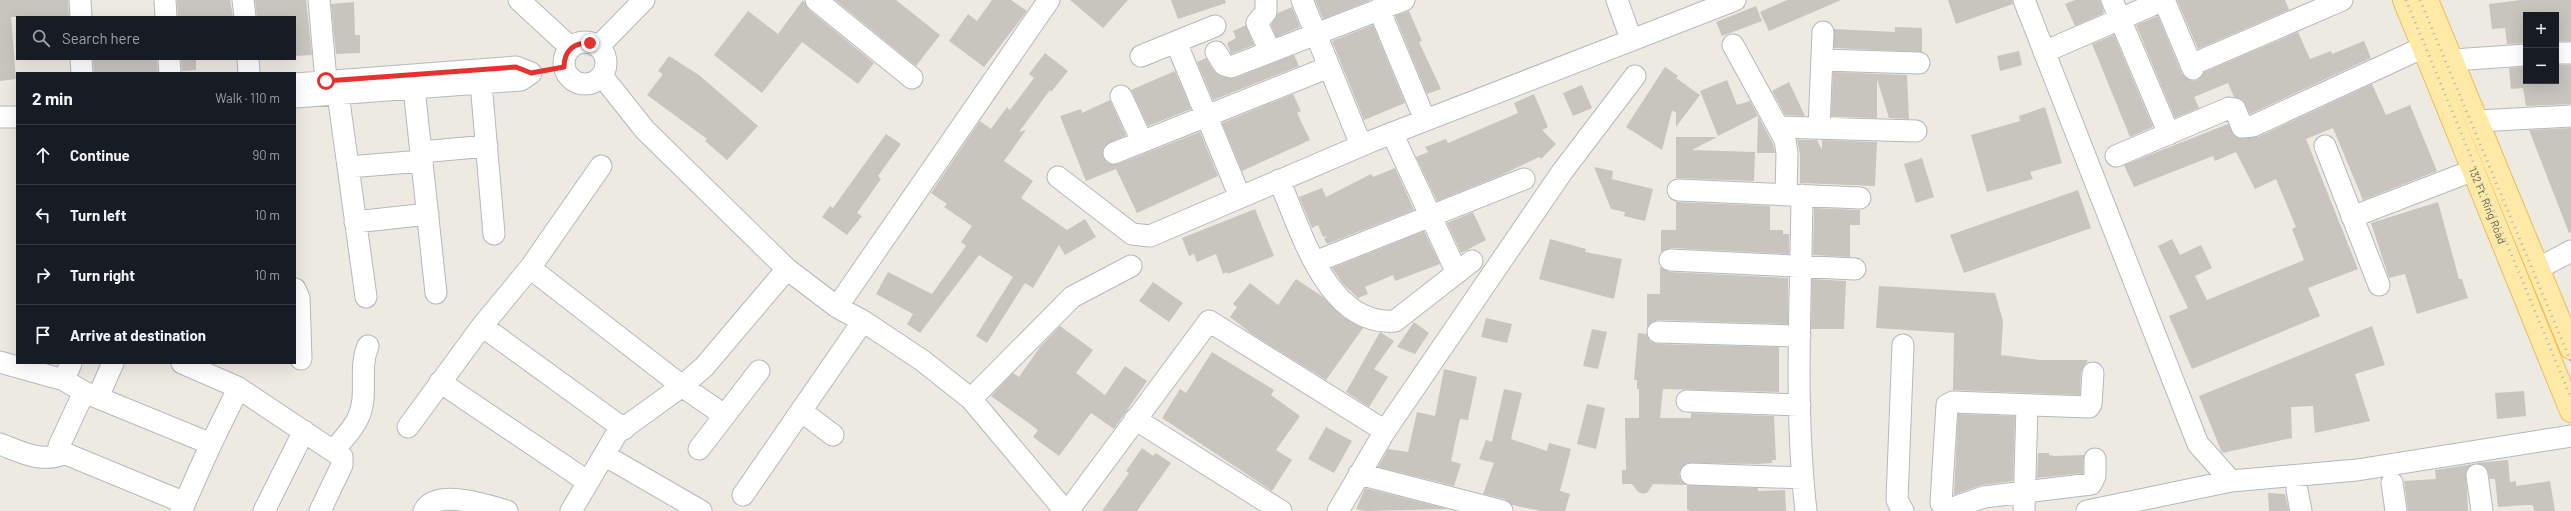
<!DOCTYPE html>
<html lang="en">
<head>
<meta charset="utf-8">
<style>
  :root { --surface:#171b24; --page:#20242c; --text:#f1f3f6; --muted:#9ea1a6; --line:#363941 }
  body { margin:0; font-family:Barlow,sans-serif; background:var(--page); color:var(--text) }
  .controls { position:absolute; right:12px; top:12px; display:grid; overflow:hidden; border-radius:0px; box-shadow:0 4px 16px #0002 }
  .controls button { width:36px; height:36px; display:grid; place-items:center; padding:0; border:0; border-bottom:1px solid var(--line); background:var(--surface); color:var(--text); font:20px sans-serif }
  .stop { position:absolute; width:12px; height:12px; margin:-9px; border:3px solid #e6312e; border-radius:50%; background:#fff }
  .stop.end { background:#e6312e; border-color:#fff; box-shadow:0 1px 4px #0008 }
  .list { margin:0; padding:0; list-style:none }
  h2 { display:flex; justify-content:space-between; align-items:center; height:52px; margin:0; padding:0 16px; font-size:17px }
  h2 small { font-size:13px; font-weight:400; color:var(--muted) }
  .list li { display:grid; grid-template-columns:26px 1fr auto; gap:12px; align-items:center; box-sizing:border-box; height:60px; padding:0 16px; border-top:1px solid var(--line) }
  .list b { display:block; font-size:15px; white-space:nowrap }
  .list em { font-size:13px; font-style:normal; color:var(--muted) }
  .icon { flex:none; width:22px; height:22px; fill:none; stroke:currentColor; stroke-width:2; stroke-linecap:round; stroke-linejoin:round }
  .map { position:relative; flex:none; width:2571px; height:511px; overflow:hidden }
  .search { position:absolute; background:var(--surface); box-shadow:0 4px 16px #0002; left:16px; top:16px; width:280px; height:44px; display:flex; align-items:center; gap:10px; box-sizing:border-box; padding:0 14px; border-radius:0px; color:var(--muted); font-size:15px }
  .panel { position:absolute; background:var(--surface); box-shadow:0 4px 16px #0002; left:16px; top:72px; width:280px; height:292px; border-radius:0px }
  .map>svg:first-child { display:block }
  .building { fill:#c8c5bf }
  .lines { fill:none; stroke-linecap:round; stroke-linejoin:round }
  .minor-casing { stroke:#b5b8bc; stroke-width:23 }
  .major-casing { stroke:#efbb59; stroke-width:24 }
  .minor { stroke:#fff; stroke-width:21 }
  .major { stroke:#feeaa6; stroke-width:22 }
  .rail { stroke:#b1b2b3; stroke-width:3; stroke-dasharray:1 5; stroke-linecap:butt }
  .route { stroke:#e6312e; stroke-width:5 }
  .labels { text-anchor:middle; stroke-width:4; stroke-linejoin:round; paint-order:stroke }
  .street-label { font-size:11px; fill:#5a5f63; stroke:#fff }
</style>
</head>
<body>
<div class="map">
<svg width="2571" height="511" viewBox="0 0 2571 511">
  <rect width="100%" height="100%" fill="#edeae2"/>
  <path class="building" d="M0,0H68L69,17H11L16,79L0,81Z
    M177,0H230L233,17H178Z
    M255,0H306L312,55L295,56V17H257Z
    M803,0L808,9L874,63L858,84L802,42L762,93L714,55L748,11L778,34Z
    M835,0H896L940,35L916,66Z
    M992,0H1011L1027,11L984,67L949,41L968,14L977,21Z
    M1070,0H1128L1103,28Z
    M1171,0H1225L1226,3L1178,19Z
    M1315,0H1371L1323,19Z
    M1787,0H1841L1769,31L1760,12Z
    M1948,0H2012L2013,4L1956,24Z
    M2075,0H2100L2104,13L2075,26L2065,4Z
    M2177,0H2285L2289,10L2198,49Z
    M2521,0H2571V41H2556V15H2526V43L2507,44L2505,28L2492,29L2489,4Z
    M354,2L355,35H360V53L336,54L331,4Z
    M1756,6L1762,21L1722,36L1716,22Z
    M1292,7L1300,27L1276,37L1271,25L1278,13Z
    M1409,11L1422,41L1419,42L1441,89L1427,94L1395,16Z
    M2158,16L2182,74L2191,81L2198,80L2204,72L2298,32L2310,59L2331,51L2332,54L2364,41L2371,58L2250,114L2243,100L2234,97L2228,83L2194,97L2199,108L2175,118L2136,25Z
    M1246,25L1254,45L1231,54L1227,43L1236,38L1233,31Z
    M1373,25L1405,103L1364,120L1332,41Z
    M1895,27L1922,28V52L1834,48V29L1895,32Z
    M2114,35L2153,127L2130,137L2092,44Z
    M2019,51L2022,65L2000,71L1997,56Z
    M1045,53L1068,71L1051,92L1050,90L1019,132L1026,130L1004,161L1033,181L1021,198L1067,230L1085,219L1096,237L1065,255L1059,245L1033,288L1025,283L987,343L976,336L1013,277L979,255L920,333L907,324L913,314L876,294L888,272L932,294L966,246L961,242L972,226L944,207L947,204L931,193L980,121L991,129L1007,107L1010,110L1034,78L1029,74Z
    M1294,55L1299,66L1213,100L1197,62L1206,58L1214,71L1220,76L1235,78Z
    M669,56L699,75L758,126L727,160L705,141L707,139L647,95L663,74L658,71Z
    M93,59H157L158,73H94Z
    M181,59H196V70L182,71Z
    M2556,65H2571V104L2526,106L2523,88L2511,89L2509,68L2526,67V81H2556Z
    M1665,67L1678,76L1676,78L1700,95L1676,127V112L1672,111L1662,150L1626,127Z
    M1175,71L1191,109L1148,126L1131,90Z
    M1833,72L1907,75L1909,119L1889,118L1877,79V118L1831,117Z
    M1727,80L1737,105L1750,101L1773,144L1775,153H1757L1758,116L1718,136L1700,91Z
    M1789,82L1805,116L1785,115L1772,91Z
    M2372,84L2386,115L2410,105L2437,171L2363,200L2333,128L2306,139L2358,269L2308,288L2320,316L2192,369L2169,316L2188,308L2158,246L2172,239L2180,255L2201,245L2212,268L2195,276L2207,300L2304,260L2292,229L2296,227L2276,179L2255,189L2236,152L2215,161L2213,156L2134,187L2124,165L2228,124L2236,137H2258Z
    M1582,85L1592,108L1573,116L1563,93Z
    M1293,94L1301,111L1297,113L1310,140L1242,171L1222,123Z
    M1534,94L1548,127L1542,130L1556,144L1541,159L1539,157L1504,174L1437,201L1416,157L1428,152L1425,147L1446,139L1448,143L1518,113L1514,103Z
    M1110,100L1126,135L1104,146L1103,157L1107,163L1118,164L1200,132L1218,176L1137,213L1116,169L1086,181L1060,116L1081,109L1082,113Z
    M2045,107L2062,163L2030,172L2033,179L1987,192L1971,135L2020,121L2019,116Z
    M2571,128V232L2569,233L2529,130Z
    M886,134L901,144L878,176L881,179L857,213L862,216L847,235L822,217L830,206L833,208Z
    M1676,137H1717L1692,150L1755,152L1754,181L1676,178Z
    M1797,140H1817L1822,150V140L1877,142L1875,186L1800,183V154Z
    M1922,158L1934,197L1916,203L1904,164Z
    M1594,167L1613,171L1612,179L1653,189L1645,221L1624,216L1625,212L1611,209Z
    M1395,168L1414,210L1327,244L1324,239L1327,236L1323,237L1318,225L1312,228L1299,197L1322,188L1326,197L1371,174L1373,177Z
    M2078,190L2091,228L1964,273L1950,235Z
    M1676,202L1770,206V230H1783V234H1789V254L1671,248L1661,252V230H1676Z
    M2438,202L2459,279H2462L2468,298L2417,314L2405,274L2389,278L2371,223Z
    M1814,208L1860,210V225H1850V257L1813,255Z
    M1255,209L1274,256L1228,274L1227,272L1223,274L1216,254L1197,262L1194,254L1189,256L1182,238Z
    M1473,212L1486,240L1461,253L1447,223Z
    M1424,231L1440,264L1395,281L1393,275L1365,287L1368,294L1358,298L1343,284L1332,268Z
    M1550,239L1586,249L1585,252L1622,259L1614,299L1539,279Z
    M1660,267L1669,272L1788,278V324L1658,320L1652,322L1647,328V294H1660Z
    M1296,279L1323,297L1343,317L1363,328L1326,380L1252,334L1230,317L1237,307L1233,304L1250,283L1278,305Z
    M1812,279L1846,281L1844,329H1811Z
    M1153,282L1183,303L1169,322L1139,301Z
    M1879,286L1995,293L2003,321L2001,355L2040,360H2088L2081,372L2080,395L1953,390L1954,333L1876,328Z
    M1486,318L1512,324L1507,343L1481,337Z
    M1414,322L1429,333L1415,354L1397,347Z
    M1060,326L1093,350L1076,373L1105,395L1125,366L1147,381L1114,429L1091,413L1059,456L1033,437L1038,430L991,396L1013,373L1019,377L1040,347Z
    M2372,326L2385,365L2355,374L2370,421L2315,433L2313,406L2291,407L2292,438L2222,453L2199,396Z
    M1592,329L1607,332L1598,369L1583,366Z
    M1380,332L1394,341L1374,369L1388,377L1369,407L1346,392Z
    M1638,333L1646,334L1651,342L1658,344L1779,347V392L1663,389L1660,418H1691V413L1774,416L1776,460H1772V463L1757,464L1686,463L1679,474L1681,480L1687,485L1653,484L1648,492L1643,494L1638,492L1632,484H1622V470H1626L1625,418H1639V389H1637V380H1634Z
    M1212,352L1274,390L1271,395L1300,416L1276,450L1292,460L1272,491L1162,418L1180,389L1186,393Z
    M1444,369L1477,377L1468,420L1460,419L1451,461L1461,464L1454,486L1378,467L1388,449L1408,452L1417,412L1435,416Z
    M1504,389L1522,393L1511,439L1547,451L1549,443L1571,449L1560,491L1570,494L1565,511H1541L1512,505L1505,499L1483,494L1494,463L1479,459L1486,440L1492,442Z
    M2524,391L2526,416L2497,419L2495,393Z
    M1587,404L1605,408L1596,449L1577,444Z
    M1958,414L2015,416L2013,481L1982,485L1954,495Z
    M1326,427L1352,441L1334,473L1308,459Z
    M1142,448L1153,456L1156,453L1171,463L1137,511H1102L1129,473L1126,471Z
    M2038,453H2049V455L2055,456L2084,455L2083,473L2037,478Z
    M2508,460L2510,482L2516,481V486L2550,481L2555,511H2534L2533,505H2526L2498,507L2495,479H2490L2486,467L2476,463Z
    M2474,464L2466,471L2468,511H2408L2404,481L2436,479L2435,470Z
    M1687,485L1758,488V491L1785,490L1786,511H1690L1687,509Z
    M1365,488L1448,509L1365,511L1356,509Z
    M2268,493L2285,494L2289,511H2269Z"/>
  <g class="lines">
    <defs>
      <path id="minor" d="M80,0L81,17
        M165,0L166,17
        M243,0L245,17
        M319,0L326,81
        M519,0L571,48
        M816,0L912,78
        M1266,0V12L1257,23L1270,51
        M1302,0L1361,145
        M1617,0L1631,39
        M2024,0L2198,444L2231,481
        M2112,0L2169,134
        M2164,0L2193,69
        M1379,9L1425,120
        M1176,42L1240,197
        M564 63a21 21 0 1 1 42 0a21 21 0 1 1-42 0Z
        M1733,45L1785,140L1787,153L1786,195
        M598,47L644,0
        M1216,52L1224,65L1231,67L1404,0
        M2044,52L2164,0
        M2556,53H2571
        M1141,56L1215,26
        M81,59L82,73
        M169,59L170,73
        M248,59L249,73
        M1822,60L1919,63
        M2453,60L2526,55
        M2191,65L2342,0
        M602,76L645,130L787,269L837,307L863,321L923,361L971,399L1065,511
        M481,83L494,234
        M295,84L516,67L531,73L521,80L295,97
        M414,88L436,293
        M338,94L366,297
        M1121,96L1142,141
        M0,117H17
        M2478,121L2571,116
        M1779,127L1916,131
        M1819,128L1823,32
        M1392,133L1457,273
        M2325,146L2379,285
        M421,152L487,146
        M1114,153L1329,67
        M2116,156L2229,108L2235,109L2242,127L2253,126L2424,47
        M348,167L422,161
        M1058,177L1132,234L1150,236L1372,141L1735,0
        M1279,180C1301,230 1327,327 1395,321L1472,261
        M1678,190L1860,198
        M1802,195C1801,300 1794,407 1806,511
        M2352,217L2474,170
        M355,222L428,214
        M1670,260L1855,269
        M1315,262L1524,179
        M530,268L682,386L724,415
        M2539,268L2571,251
        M295,289L299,298L301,359
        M837,307L1049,0
        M482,326L624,429
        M1658,332L1800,336
        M0,362L64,380L71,363
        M182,363L237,387V391L211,444
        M2093,373L2091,404L2089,407L1953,402L1947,405L1941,503L1947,508H1953L1984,497L2091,484L2095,476V459
        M64,380L84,392L211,444L181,511
        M440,382L588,482
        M237,387L342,457V465L320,511
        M84,392L59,446V451L185,503
        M98,397L113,363
        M971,399L1072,297L1131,266
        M1687,401L1800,405
        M801,411L833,435
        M1135,419L1281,511
        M408,427L482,326L530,268L601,166
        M0,444C21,452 41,463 63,454
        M699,449L759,371
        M334,450C342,440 353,430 358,418C369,396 358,369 368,346
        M604,455L701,511
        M1359,474L1502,511
        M1691,474L1803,478
        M2477,475L2482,511
        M2392,483L2396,511
        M2297,490L2301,511
        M743,495L863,321
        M264,511L304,431
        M424,511C436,488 487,505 507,511
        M571,511L617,433L682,386L704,367L787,269
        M1068,511L1209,321L1385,431
        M1338,511L1385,431L1562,172L1635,76
        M1903,511L1897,500L1903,345
        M2024,511L2027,406
        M2087,511L2231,481L2357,470L2571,436"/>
      <g id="major">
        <path id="s1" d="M2404,0L2571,411"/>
        <path d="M2427,0L2571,348"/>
      </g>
    </defs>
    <use href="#minor" class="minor-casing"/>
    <use href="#major" class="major-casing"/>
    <use href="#minor" class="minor"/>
    <use href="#major" class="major"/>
    <path class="rail" d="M2406,0L2571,398
      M2420,0L2571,362"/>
  </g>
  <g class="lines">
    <path class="route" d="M326,81L516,67L531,73L564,67C564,51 574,42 590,43"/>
  </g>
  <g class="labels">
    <g class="street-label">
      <text dy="4" stroke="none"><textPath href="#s1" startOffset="222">132 Ft. Ring Road</textPath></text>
    </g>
  </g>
</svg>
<div class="controls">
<button>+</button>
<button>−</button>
</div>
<div class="stop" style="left:326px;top:81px"></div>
<div class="stop end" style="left:590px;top:43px"></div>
<div class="search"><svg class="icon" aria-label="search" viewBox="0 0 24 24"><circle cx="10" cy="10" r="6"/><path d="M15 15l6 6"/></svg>Search here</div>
<section class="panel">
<h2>2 min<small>Walk · 110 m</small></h2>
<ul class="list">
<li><svg class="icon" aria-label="ahead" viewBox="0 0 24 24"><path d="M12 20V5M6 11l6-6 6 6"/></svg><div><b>Continue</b></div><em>90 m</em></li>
<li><svg class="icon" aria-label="left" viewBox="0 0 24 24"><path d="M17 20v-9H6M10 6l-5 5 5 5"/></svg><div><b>Turn left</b></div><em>10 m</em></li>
<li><svg class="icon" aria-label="right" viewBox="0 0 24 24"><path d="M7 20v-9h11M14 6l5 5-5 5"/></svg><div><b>Turn right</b></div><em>10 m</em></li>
<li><svg class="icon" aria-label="arrive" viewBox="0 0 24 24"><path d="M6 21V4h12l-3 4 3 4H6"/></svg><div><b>Arrive at destination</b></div></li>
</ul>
</section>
</div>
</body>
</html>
